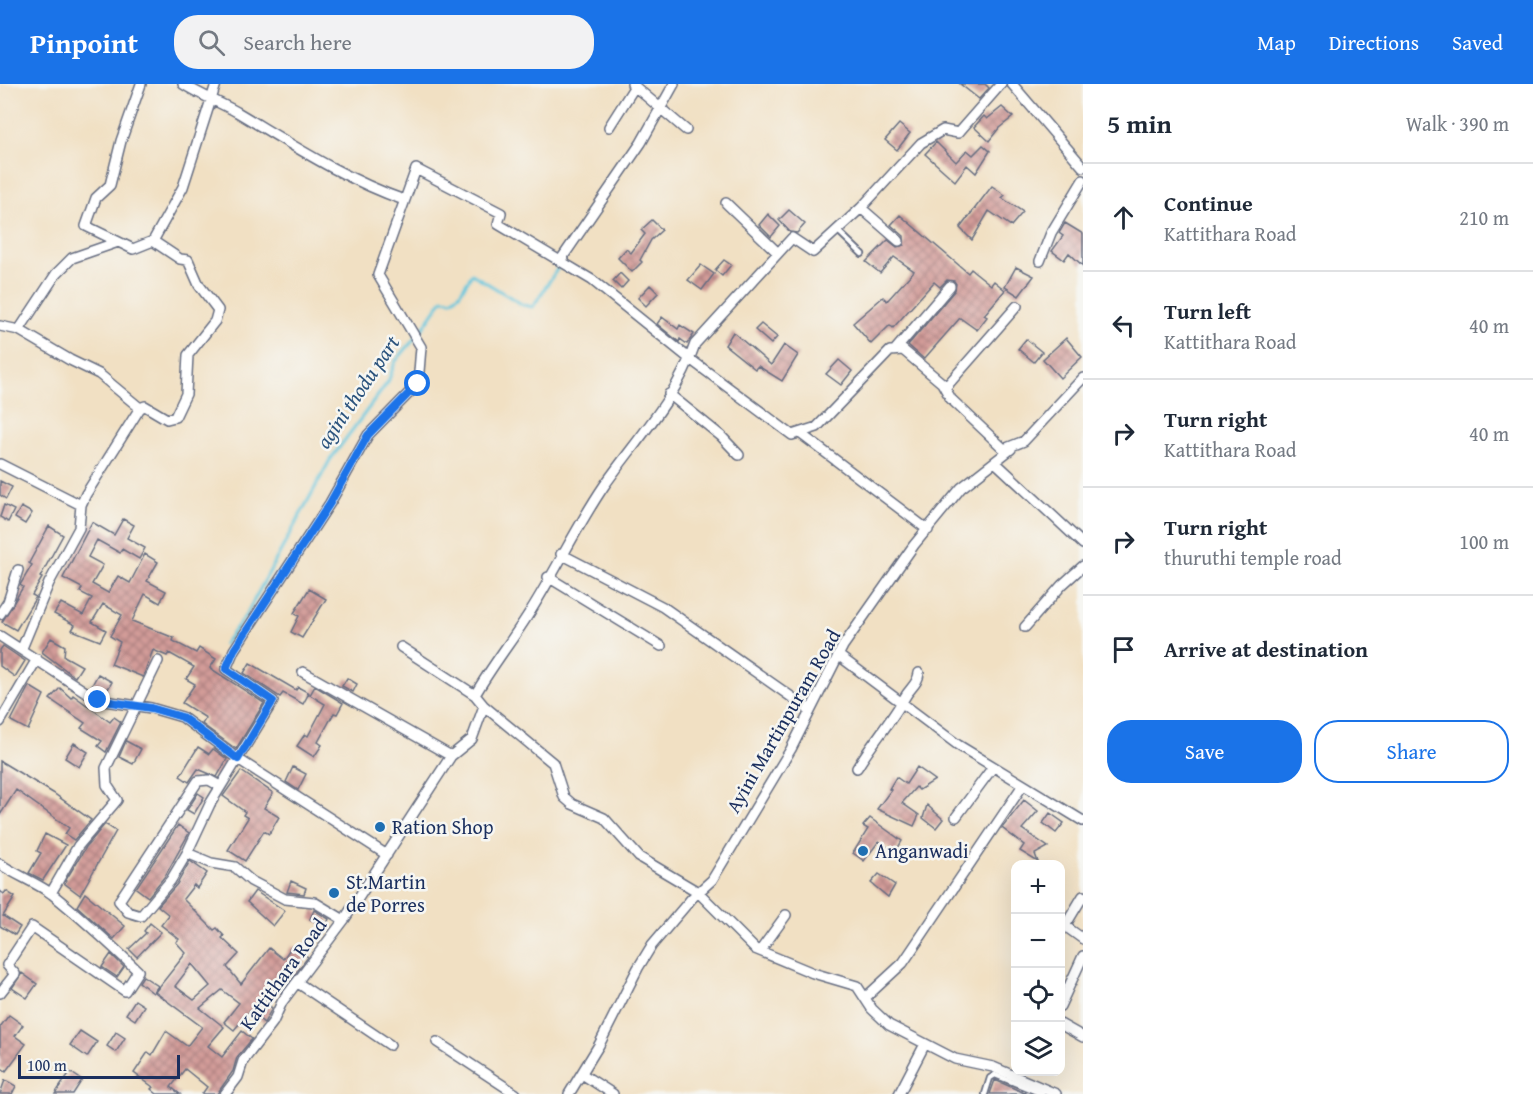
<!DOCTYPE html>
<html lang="en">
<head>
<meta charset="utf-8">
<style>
  :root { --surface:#fff; --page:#f2f2f3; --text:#1f2937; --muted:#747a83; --line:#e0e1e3; --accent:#1a73e8 }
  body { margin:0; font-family:"Gentium Book Plus",serif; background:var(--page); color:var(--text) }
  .controls { position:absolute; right:18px; bottom:18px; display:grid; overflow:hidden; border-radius:12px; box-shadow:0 6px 24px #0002 }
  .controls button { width:54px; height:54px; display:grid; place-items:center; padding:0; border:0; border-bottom:2px solid var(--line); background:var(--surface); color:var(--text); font:30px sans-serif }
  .scale { position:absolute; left:18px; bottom:15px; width:162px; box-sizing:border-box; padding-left:6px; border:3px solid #1b2f5e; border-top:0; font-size:16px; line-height:21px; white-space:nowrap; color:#1b2f5e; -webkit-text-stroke:4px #f6f6f2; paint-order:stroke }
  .stop { position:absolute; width:18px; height:18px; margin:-14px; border:4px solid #1a73e8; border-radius:50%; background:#fff }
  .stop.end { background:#1a73e8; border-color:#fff; box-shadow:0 2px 6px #0008 }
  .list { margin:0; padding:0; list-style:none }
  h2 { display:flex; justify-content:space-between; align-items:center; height:78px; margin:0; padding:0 24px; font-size:26px }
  h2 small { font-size:20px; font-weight:400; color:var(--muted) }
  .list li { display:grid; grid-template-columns:39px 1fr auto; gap:18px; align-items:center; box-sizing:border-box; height:108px; padding:0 24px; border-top:2px solid var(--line) }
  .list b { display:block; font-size:22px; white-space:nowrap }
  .list p { margin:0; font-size:20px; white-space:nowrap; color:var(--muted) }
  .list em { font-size:20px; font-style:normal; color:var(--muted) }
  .actions { display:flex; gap:12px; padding:18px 24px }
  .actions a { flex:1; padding:14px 0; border:2px solid var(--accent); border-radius:24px; text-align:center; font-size:21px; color:var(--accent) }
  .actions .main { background:var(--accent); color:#fff }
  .icon { flex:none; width:33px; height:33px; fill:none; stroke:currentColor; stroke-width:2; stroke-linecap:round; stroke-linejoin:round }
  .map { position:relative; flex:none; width:1083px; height:1010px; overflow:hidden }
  header { display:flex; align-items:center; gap:36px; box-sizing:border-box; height:84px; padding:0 30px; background:var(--accent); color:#fff }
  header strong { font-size:28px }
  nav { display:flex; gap:33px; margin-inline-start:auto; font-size:21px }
  .search { width:420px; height:54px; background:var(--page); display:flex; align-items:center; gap:15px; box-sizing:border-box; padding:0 21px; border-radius:24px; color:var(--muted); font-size:22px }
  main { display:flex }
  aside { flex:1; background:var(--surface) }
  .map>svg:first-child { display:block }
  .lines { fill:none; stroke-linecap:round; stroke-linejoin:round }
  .stream { stroke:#5fc5dd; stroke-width:3 }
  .building { fill:url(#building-cross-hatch); fill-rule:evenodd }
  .lane-casing { stroke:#666d81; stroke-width:8 }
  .street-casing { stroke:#666d81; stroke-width:12 }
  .lane { stroke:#fff; stroke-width:4.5 }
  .street { stroke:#fff; stroke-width:9 }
  .route { stroke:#1a73e8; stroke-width:8 }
  .poi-dot { fill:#1f6fb2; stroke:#f6f6f2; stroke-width:2 }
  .labels { text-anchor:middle; stroke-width:5; stroke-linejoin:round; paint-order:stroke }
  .street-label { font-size:20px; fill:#1b2f5e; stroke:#f6f6f2 }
  .poi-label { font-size:20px; fill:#1b2f5e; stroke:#f6f6f2; text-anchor:start }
  .water-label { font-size:21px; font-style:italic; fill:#2c547e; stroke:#f6f6f2 }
</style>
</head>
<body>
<header>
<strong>Pinpoint</strong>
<div class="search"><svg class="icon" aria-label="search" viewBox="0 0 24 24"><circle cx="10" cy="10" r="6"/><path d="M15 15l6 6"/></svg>Search here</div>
<nav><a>Map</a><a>Directions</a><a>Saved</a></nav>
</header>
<main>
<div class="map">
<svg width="1083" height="1010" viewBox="0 0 1083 1010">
  <defs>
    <pattern id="building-cross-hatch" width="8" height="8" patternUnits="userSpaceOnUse" patternTransform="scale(1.5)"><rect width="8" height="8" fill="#d29b98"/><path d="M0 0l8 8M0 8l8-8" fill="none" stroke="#aa7f7f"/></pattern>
  </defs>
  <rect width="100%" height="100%" fill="#f6f6f2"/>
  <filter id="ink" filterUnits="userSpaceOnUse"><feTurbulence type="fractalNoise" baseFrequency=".0167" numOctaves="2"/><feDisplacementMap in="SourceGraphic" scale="12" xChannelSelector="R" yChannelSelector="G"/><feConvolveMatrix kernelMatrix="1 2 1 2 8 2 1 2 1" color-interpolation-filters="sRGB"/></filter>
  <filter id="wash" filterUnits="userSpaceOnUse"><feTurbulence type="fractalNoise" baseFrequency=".008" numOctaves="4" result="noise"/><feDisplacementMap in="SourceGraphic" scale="24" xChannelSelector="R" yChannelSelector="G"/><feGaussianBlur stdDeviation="1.35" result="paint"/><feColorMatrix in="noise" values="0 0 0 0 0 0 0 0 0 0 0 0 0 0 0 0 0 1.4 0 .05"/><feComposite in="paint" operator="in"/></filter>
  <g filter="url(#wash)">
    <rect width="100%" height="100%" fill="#f1e0c3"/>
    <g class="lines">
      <path class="stream" d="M224,560L246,531L330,376L388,298L395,278L421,247L443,215L452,216L460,209L472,190L523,221L533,223L559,182"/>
    </g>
    <g id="blocks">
      <path class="building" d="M960,0H985L989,4L979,15Z
        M1002,23L1013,33L999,44L989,57L974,43L984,32L987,35Z
        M899,40L910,49L897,66L885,56Z
        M936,58L956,78L967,66L973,71L983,61L990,67L976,89L967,81L955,97L925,70Z
        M992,102L1005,111L1002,114L1023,128L1011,142L989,127L972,156L960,144Z
        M789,126L805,140L797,149L790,148L779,136Z
        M768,130L780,142L771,153L759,141Z
        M900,131L968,189L971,185L991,201L994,197L1005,206L984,231L987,233L977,246L960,234L924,275L908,261L955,206L956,200L954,197L947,196L940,203L934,198L893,244L890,241L871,260L853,239L883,213L887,217L914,187L894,173L880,189L866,178L888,156L897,163L904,161V152L891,141Z
        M652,136L662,146L651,156L640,176L642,178L632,188L618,174L626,165L631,169L645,150L641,146Z
        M1065,139L1083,150V182L1069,169L1064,176L1052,167L1063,152L1059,149Z
        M724,176L731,181L722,192L715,186Z
        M701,181L714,190L702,206L688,196Z
        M1016,183L1034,192L1019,212L1005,203Z
        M620,189L628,197L621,205L613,197Z
        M650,201L658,209L646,222L638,214Z
        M662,233L678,245L680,241L694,250L687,260L680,255L679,258L657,240Z
        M761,240L777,253L771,260L755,246Z
        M733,248L771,281L784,261L798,271L782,297L758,282L755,285L725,261Z
        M1066,254L1082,273L1060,294L1043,275Z
        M1026,255L1042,268L1034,278L1018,265Z
        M839,276L852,287L841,301L826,290Z
        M0,397L12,403L6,415L0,411Z
        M4,421L14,426L8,438L0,433Z
        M21,423L32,429L25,440L15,434Z
        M123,435L134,441L127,454L145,464L139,475L122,465L120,469L97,456L88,473L103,481L92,500L108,509L118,492L130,499L145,470L158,478L147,497L166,507L160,519L145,510L132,537L174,554L173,557L196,569L199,564L216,575L210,584L264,619L236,665L202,640L206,634L182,619L195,600L186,595L194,583L169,569L167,572L153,566L143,593L111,580L120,558L110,552L122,531L103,520L92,538L106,546L100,557L72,546L75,541L54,530L61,519L83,531L92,514L80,508L82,504L63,494L92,438L114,451Z
        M49,442L63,451L40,493L42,494L32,511L36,513L16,546L2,538L23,503L20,501L32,481L29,479Z
        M309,505L326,515L302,554L291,548L299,532L294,529Z
        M51,554L65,562L64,572L82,582L75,593L42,568Z
        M3,562L25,577L15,593L0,582V566Z
        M250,579L296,606L298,603L309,609L303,620L283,609L280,613L244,589Z
        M98,590L112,598L105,610L91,603Z
        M347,594L357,600L353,608L342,602Z
        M29,602L44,611L28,646L11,637Z
        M315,602L343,619L337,630L334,629L318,658L322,661L314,673L297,662L305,650L308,652L325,620L310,611Z
        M60,604L71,614L73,611L110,638L114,633L121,638L106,668L98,662L102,657L81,644L85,639L50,615Z
        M126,657L141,665L133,680L119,673Z
        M74,659L88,668L79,683L65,674Z
        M198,663L209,670L213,665L227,675L217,693L198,685L189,698L180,692Z
        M0,677L53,709L91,736L74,756L65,750L69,744L16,706L0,731Z
        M293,683L306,690L298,706L286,698Z
        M917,683L935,696L919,706L916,703L902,719L919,731L914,742L877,725L891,706L889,705L896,693L906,700Z
        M241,687L273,709L264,724L279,733L269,750L264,747L245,777L228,766L248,734L243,731L245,728L223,712Z
        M198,709L204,713L194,730L187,726Z
        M1024,716L1038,727L1022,745L1048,763L1035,770L1038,778L1020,767L1024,761L1002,744Z
        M927,721L943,735L936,744L923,734Z
        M1050,729L1064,739L1056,749L1043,739Z
        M870,734L902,757L895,769L879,757L864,777L853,769L868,745L863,742Z
        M105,740L116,747L80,811L64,799L86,763Z
        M178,741L189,749L165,792L148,813L136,804Z
        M45,750L66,761L43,796L29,789L41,769L37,767Z
        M190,777L207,789L197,804L194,801L183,815L214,846L217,844L224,852L222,854L239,870L227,883L241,900L269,864L283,875L292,862L308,873L281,909L276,904L265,918L272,924L264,939L250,927L234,946L224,938L239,919L222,906L200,924L224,943L208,962L222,973L242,947L252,955L237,973L233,987L217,1010H202L207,1003L185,985L171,1003L180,1010H157L151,1005L153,1003L134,989L148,968L152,971L166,947L187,962L202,943L155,908L186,869L176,858L179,855L161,841L169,831L158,822L177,800ZM192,880L210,902L194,916L175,902Z
        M879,790L895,801L888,813L871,799Z
        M291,797L306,804L304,810L287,808Z
        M0,807L4,810L6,807L15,813L3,832L20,843L15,851L0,842Z
        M255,807L285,827L273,842L247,818Z
        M85,809L125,842L114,855L77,822Z
        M314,826L329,835L326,842L310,835Z
        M150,839L161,848L137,873L129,865L146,849L144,847Z
        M111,870L124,883L117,893L102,883Z
        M22,889L37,900L27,914L12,904Z
        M143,892L158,902L153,909L139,898Z
        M135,916L144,922L135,936L126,930Z
        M9,931L23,941L15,952L26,960L6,987L0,983V943Z
        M80,947L97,958L87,973L70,961Z
        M116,948L125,954L116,968L107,962Z
        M70,988L82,996L73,1010H55Z
        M5,996L16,1002L12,1010H0Z
        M995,996L1027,1010H990Z"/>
    </g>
  </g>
  <g filter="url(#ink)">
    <use href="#blocks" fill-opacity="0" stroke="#666d81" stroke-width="1.5"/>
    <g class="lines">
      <defs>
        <path id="lane" d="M837,146L862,170
          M985,1010L990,994L995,991L1042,1010"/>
        <path id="street" d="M141,0L121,57L110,101L96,114L86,142L133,165L153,157L183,103L216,0
          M183,0C200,11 219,18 237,28C291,60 344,95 404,116
          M632,0L686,46
          M1012,0L1083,83
          M609,43L635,2
          M726,119L778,169
          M861,124L899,157
          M560,177L641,59L674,0
          M1040,177L1051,149L1083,96
          M0,242L19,246L70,276L99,290L140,324
          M19,246L56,190L72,174L118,158
          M896,265L950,202
          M945,304L1017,222
          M669,310L721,352L739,371
          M801,350L928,446
          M995,378L1083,460
          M0,380L81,421
          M561,470L663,523L810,626
          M548,493L661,562
          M0,530L8,518L18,486
          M1025,543L1062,501L1083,482
          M0,552L98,616L151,624L182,633L238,675L387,771
          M401,563L475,611
          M22,564L49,499L79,444L81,421L86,410L140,324L145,322L167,335L175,333L186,310L188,271L215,237L218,226L199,201L188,176L180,175L153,157
          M838,571L958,661L1083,737
          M303,588L451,672
          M484,622L553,679L564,713L572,720L604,734L639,773L698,808L755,865L813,889L857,902L872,925L889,941L955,975L993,983L1056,1010
          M0,638L37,575
          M857,684C872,659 891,638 905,613C910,604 918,600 919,589
          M956,733L993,683
          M187,769L171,796L141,832L128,828L119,817L198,697L209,696L220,702
          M0,780C16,791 37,799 52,810C82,834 110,860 138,887L125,907L32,843L7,881L15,890L0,909
          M51,809L78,762L117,716L107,701L106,684L158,577
          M1083,812L1065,842L1083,855
          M344,836L451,672L472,655L484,622L475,611C491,583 511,558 528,531C555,489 576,443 604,402C636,356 677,314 695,260L792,154L813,168L861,124L921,59L943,46L958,49L1001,0
          M760,867L786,831
          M298,899L390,961
          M865,914L903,879L1023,701
          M1060,922L1083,872
          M1060,940L1083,953
          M437,958L516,1010
          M582,990L613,1010
          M225,1010L238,993L243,977L273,938L282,918L344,836L314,818L285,815L251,797L235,783L211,779L187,769L210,720L273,617L226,585L234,566L330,419L368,351L418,300L421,263L378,191L416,85L501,129L498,140L592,196L690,275L792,351L817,343L890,267L903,266L942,299L951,315L1004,365L1024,357L1083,294
          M569,1010L599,961L638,884L652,861L692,814L712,796L791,665L843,562L914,461L961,404L1011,365
          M899,1010L925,960"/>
      </defs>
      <use href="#lane" class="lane-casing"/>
      <use href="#street" class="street-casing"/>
      <use href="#lane" class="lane"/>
      <use href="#street" class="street"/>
    </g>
  </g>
  <g class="lines" filter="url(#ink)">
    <path class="route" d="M98,616L151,624L182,633L238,675L273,617L226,585L234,566L330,419L368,351L418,300"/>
  </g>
  <g class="poi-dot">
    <circle cx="380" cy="743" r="6"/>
    <circle cx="863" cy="767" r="6"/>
    <circle cx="334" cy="809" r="6"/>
  </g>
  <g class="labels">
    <g class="street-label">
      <text transform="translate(783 637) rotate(-60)" y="7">Ayini Martinpuram Road</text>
      <text transform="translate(283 890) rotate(-54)" y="7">Kattithara Road</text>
    </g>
    <g class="poi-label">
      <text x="392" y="750">Ration Shop</text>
      <text x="875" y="774">Anganwadi</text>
      <text x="346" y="805">St.Martin<tspan x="346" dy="23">de Porres</tspan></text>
    </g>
    <g class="water-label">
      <text transform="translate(358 308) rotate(-56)" y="7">agini thodu part</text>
    </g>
  </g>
</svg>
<div class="controls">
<button>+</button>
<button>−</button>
<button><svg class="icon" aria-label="locate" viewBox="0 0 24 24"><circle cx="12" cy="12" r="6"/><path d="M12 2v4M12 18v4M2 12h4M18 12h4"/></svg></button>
<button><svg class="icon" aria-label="layers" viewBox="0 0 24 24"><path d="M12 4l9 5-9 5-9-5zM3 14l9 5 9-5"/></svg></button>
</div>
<div class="scale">100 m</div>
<div class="stop" style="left:418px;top:300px"></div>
<div class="stop end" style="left:98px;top:616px"></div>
</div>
<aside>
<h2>5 min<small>Walk · 390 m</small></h2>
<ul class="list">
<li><svg class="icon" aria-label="ahead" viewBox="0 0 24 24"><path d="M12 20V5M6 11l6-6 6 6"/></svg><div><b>Continue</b><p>Kattithara Road</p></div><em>210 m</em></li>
<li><svg class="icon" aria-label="left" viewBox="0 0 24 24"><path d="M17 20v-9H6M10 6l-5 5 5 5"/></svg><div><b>Turn left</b><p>Kattithara Road</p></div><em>40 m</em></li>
<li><svg class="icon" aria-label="right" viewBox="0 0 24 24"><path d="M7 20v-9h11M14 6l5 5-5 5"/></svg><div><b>Turn right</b><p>Kattithara Road</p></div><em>40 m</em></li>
<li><svg class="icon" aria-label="right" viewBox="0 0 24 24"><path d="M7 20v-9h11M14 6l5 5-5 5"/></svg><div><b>Turn right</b><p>thuruthi temple road</p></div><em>100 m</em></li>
<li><svg class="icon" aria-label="arrive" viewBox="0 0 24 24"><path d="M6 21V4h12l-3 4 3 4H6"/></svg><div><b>Arrive at destination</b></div></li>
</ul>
<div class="actions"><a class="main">Save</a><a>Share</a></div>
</aside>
</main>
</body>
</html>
